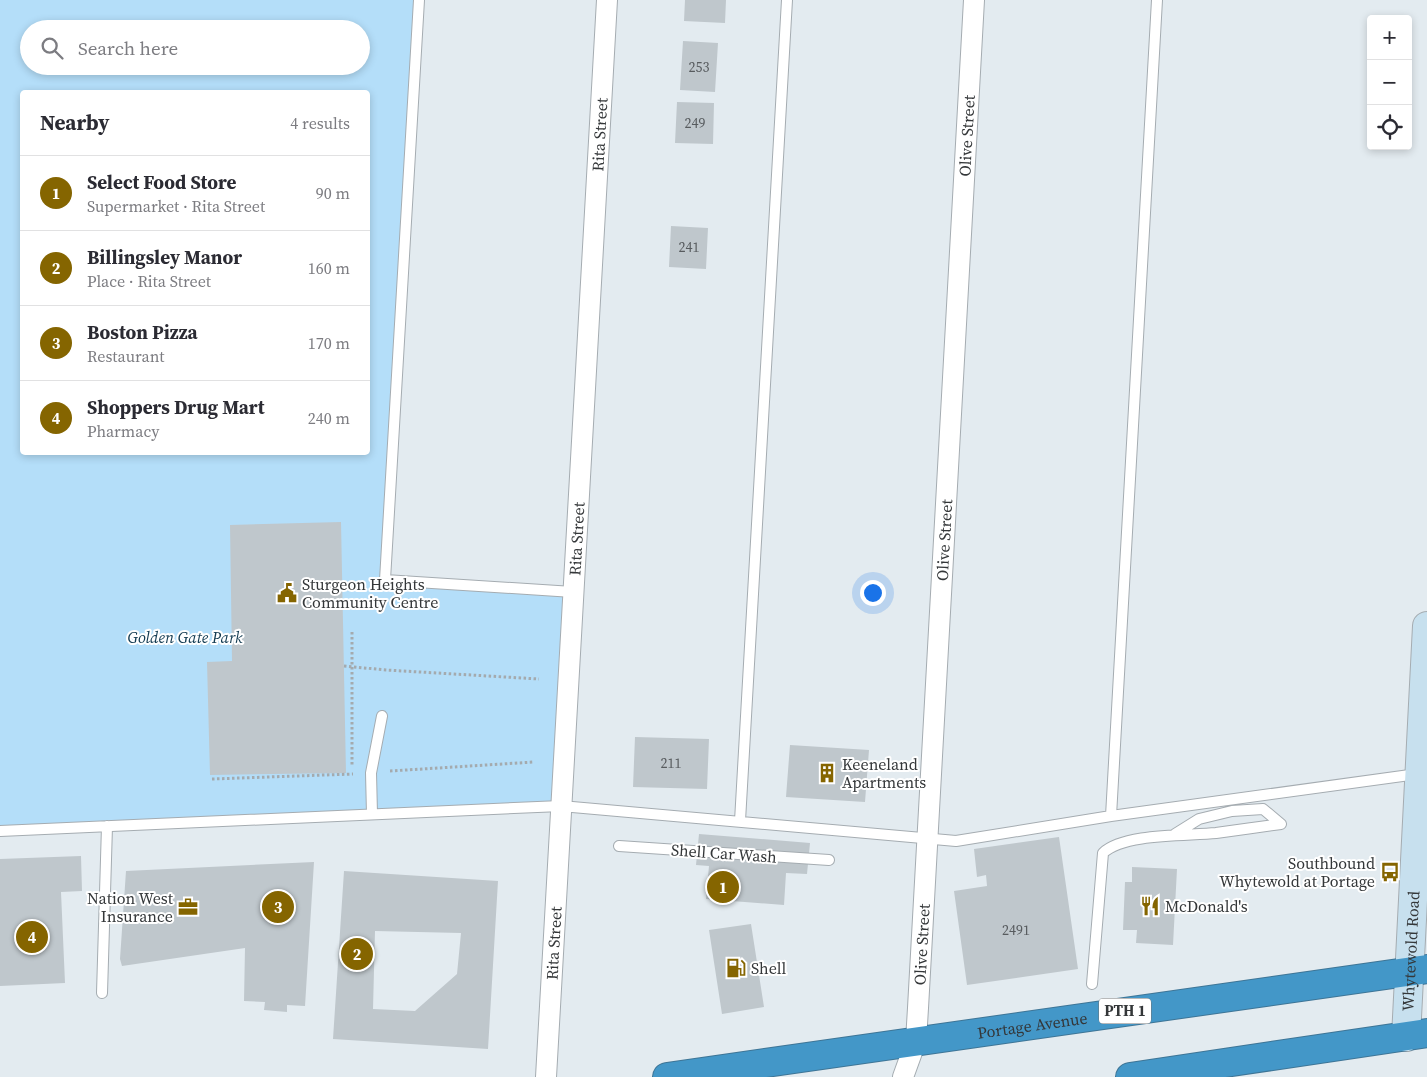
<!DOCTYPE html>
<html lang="en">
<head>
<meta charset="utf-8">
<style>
  :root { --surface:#fff; --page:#f7f7f7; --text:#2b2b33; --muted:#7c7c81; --line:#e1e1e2; --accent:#856500 }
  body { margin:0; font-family:"Source Serif 4",serif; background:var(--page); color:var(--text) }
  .controls { position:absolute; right:15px; top:15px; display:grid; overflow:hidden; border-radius:5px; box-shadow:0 2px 8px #0003 }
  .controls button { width:45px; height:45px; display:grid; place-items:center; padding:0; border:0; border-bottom:1px solid var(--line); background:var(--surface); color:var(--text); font:25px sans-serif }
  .you { position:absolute; left:872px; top:592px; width:18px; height:18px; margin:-12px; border:4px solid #fff; border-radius:50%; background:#1a73e8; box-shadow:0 0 0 8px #1a73e833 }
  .badge { display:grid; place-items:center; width:32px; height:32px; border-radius:50%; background:var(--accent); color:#fff; font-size:16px; font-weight:700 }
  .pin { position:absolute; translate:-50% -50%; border:2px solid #fff; box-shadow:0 1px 5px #0006 }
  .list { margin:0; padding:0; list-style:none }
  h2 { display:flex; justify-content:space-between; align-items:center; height:65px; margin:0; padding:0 20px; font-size:21px }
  h2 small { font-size:16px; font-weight:400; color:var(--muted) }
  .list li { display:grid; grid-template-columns:32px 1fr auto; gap:15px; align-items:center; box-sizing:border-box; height:75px; padding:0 20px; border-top:1px solid var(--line) }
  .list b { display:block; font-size:19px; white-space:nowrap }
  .list p { margin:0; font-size:16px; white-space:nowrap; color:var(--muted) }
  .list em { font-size:16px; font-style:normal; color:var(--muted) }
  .icon { flex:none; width:28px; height:28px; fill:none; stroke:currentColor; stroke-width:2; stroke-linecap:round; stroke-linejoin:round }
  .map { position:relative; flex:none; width:1427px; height:1077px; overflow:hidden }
  .search { position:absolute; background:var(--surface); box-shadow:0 2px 8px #0003; left:20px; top:20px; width:350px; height:55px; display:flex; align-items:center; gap:12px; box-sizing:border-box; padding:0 18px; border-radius:28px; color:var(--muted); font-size:19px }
  .panel { position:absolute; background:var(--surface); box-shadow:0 2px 8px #0003; left:20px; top:90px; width:350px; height:365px; border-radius:5px }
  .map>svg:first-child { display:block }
  .green { fill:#b4def9; fill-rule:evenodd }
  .building { fill:#bfc7cc; fill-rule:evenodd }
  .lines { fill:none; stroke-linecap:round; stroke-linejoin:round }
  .lane-casing { stroke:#a5acb1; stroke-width:12 }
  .street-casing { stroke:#a5acb1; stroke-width:22 }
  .secondary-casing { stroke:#a5acb1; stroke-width:30 }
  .highway-casing { stroke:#3e7596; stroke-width:30 }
  .path { stroke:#a4aaae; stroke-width:3; stroke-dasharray:2.5 2.5; stroke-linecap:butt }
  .lane { stroke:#fff; stroke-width:10 }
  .street { stroke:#fff; stroke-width:20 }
  .secondary { stroke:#c7e0ee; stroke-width:28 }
  .highway { stroke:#4397c8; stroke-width:28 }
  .labels { text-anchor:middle; stroke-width:4; stroke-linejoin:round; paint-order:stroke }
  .number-label { font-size:14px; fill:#575b5e }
  .shield { fill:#fff; stroke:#717374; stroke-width:1 }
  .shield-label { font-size:15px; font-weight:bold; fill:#343739 }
  .street-label { font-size:16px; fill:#343739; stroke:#fff }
  .poi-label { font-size:16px; fill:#343739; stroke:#fff; text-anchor:start }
  .park-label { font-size:16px; font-style:italic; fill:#113a51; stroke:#fff }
</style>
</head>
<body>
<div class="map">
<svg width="1427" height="1077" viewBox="0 0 1427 1077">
  <rect width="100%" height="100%" fill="#e3ebf0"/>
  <path class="green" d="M0,0H419L385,579L573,592L561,806L0,831ZM29,29H361V66H29ZM22,92H368V452H22Z"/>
  <path class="building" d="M685,0H726L725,23L684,21Z
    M683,41L718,43L715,92L680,90Z
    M677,102L714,103L713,144L675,143Z
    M671,226L708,228L706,269L669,267Z
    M341,522L346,773L210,775L207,662L232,661L230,525Z
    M635,737L709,739L707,789L633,787Z
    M790,745L869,750L865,802L786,797Z
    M699,834L810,843L807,874L786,873L784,905L706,899L709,866L696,865Z
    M1059,837L1078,969L967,985L954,891L987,886L986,875L977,877L974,849Z
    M81,856L82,891L61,892L65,983L0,986V859Z
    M314,862L305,1006L287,1005V1012L264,1010L265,1002L244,1001L245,948L122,966L120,959L126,871Z
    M1132,867L1177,869L1173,945L1136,943L1137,930H1123L1125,882H1132Z
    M344,871L498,881L488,1049L333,1039ZM375,931L461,933L457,974L415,1011L373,1009Z
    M751,924L764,1007L722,1014L709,930Z"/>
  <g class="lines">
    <defs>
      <path id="lane" d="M419,0L385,580L573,592
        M372,814L371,773L382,716
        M1111,816L1157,0
        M740,821L787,0
        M0,831L561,806L956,841L1111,816L1417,774
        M1175,834L1199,819L1232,811L1263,809L1281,824
        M619,846L829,860
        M1092,984L1103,853C1124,833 1187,836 1216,833C1238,830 1259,827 1281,824
        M102,993L107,826"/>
      <g id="street">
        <path id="s1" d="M546,1077L607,0"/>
        <path id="s2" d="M903,1077L916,1041L918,1008L974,0"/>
      </g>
      <g id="secondary">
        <path id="s3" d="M1406,1037L1427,626"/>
      </g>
      <g id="highway">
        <path id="s4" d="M667,1077L1427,969"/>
        <path d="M1130,1077L1427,1033"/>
      </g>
    </defs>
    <use href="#lane" class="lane-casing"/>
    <use href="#street" class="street-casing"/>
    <use href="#secondary" class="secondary-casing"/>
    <use href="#highway" class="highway-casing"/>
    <path class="path" d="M352,632V766
      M344,666L386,670L539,679
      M390,771L534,762
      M212,779L353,774"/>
    <use href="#lane" class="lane"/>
    <use href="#street" class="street"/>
    <use href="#secondary" class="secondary"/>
    <use href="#highway" class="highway"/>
  </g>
  <defs>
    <symbol id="civic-bare" viewBox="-9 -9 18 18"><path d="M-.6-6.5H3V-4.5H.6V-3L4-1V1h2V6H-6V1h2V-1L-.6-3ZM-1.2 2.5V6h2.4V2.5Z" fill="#856500" stroke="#fff" stroke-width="2.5" paint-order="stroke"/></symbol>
    <symbol id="building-bare" viewBox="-9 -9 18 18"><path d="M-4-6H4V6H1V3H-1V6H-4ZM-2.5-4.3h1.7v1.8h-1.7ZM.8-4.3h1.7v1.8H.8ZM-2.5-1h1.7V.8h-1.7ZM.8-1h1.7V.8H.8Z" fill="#856500" stroke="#fff" stroke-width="2.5" paint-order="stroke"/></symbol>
    <symbol id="bus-bare" viewBox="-9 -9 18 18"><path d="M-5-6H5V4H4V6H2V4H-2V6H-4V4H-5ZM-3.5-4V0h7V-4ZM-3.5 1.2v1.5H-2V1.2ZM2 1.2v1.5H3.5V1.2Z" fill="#856500" stroke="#fff" stroke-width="2.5" paint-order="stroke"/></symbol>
    <symbol id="restaurant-bare" viewBox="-9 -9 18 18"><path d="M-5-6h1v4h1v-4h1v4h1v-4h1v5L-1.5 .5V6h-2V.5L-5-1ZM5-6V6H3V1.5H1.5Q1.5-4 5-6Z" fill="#856500" stroke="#fff" stroke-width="2.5" paint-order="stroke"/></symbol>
    <symbol id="office-bare" viewBox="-9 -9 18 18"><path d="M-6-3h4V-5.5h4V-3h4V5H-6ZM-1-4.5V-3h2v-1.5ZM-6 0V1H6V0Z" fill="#856500" stroke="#fff" stroke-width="2.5" paint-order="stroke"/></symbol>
    <symbol id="fuel-bare" viewBox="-9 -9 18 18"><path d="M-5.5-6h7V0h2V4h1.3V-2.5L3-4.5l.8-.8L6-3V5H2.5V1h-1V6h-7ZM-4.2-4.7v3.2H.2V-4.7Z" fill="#856500" stroke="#fff" stroke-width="2.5" paint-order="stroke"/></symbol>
  </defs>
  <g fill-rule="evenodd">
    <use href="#civic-bare" x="273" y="579" width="28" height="28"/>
    <use href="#building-bare" x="813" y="759" width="28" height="28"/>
    <use href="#bus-bare" x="1376" y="858" width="28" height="28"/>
    <use href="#restaurant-bare" x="1136" y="892" width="28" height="28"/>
    <use href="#office-bare" x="174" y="893" width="28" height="28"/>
    <use href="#fuel-bare" x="722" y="954" width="28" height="28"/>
  </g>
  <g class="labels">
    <g class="number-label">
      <text x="699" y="72">253</text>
      <text x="695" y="128">249</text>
      <text x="689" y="252">241</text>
      <text x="671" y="768">211</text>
      <text x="1016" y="935">2491</text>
    </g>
    <rect class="shield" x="1099" y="998.5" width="52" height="25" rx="4"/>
    <g class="shield-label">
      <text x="1125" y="1016">PTH 1</text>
    </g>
    <g class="street-label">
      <text dy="6" stroke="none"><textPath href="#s1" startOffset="944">Rita Street</textPath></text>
      <text dy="6" stroke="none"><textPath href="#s2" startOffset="945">Olive Street</textPath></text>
      <text dy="6" stroke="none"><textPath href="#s1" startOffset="539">Rita Street</textPath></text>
      <text dy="6" stroke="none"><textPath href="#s2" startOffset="540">Olive Street</textPath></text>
      <text transform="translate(724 853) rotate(4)" y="6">Shell Car Wash</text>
      <text dy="6" stroke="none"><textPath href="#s1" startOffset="134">Rita Street</textPath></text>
      <text dy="6" stroke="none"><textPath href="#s2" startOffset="135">Olive Street</textPath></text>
      <text dy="6" stroke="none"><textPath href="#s3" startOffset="86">Whytewold Road</textPath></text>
      <text dy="6" stroke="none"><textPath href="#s4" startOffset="369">Portage Avenue</textPath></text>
    </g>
    <g class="poi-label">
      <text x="302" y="590">Sturgeon Heights<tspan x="302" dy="18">Community Centre</tspan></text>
      <text x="842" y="770">Keeneland<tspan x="842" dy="18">Apartments</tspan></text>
      <text x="1375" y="869" text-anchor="end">Southbound<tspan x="1375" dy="18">Whytewold at Portage</tspan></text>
      <text x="173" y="904" text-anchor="end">Nation West<tspan x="173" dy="18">Insurance</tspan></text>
      <text x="1165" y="912">McDonald's</text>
      <text x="751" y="974">Shell</text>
    </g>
    <g class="park-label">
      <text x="185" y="643">Golden Gate Park</text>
    </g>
  </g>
</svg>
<div class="controls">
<button>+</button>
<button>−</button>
<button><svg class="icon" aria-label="locate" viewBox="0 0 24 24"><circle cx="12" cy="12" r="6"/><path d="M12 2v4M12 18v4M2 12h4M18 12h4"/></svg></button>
</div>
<div class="you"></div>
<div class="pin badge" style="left:723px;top:887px">1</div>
<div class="pin badge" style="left:357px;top:954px">2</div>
<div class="pin badge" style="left:278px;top:907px">3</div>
<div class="pin badge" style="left:32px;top:937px">4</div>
<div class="search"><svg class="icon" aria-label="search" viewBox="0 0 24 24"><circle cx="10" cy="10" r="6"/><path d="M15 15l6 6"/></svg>Search here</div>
<section class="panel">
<h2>Nearby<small>4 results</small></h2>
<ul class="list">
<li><span class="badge">1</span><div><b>Select Food Store</b><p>Supermarket · Rita Street</p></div><em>90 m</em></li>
<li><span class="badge">2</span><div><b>Billingsley Manor</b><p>Place · Rita Street</p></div><em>160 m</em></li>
<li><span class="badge">3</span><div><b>Boston Pizza</b><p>Restaurant</p></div><em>170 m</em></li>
<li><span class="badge">4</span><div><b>Shoppers Drug Mart</b><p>Pharmacy</p></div><em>240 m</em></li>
</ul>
</section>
</div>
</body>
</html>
